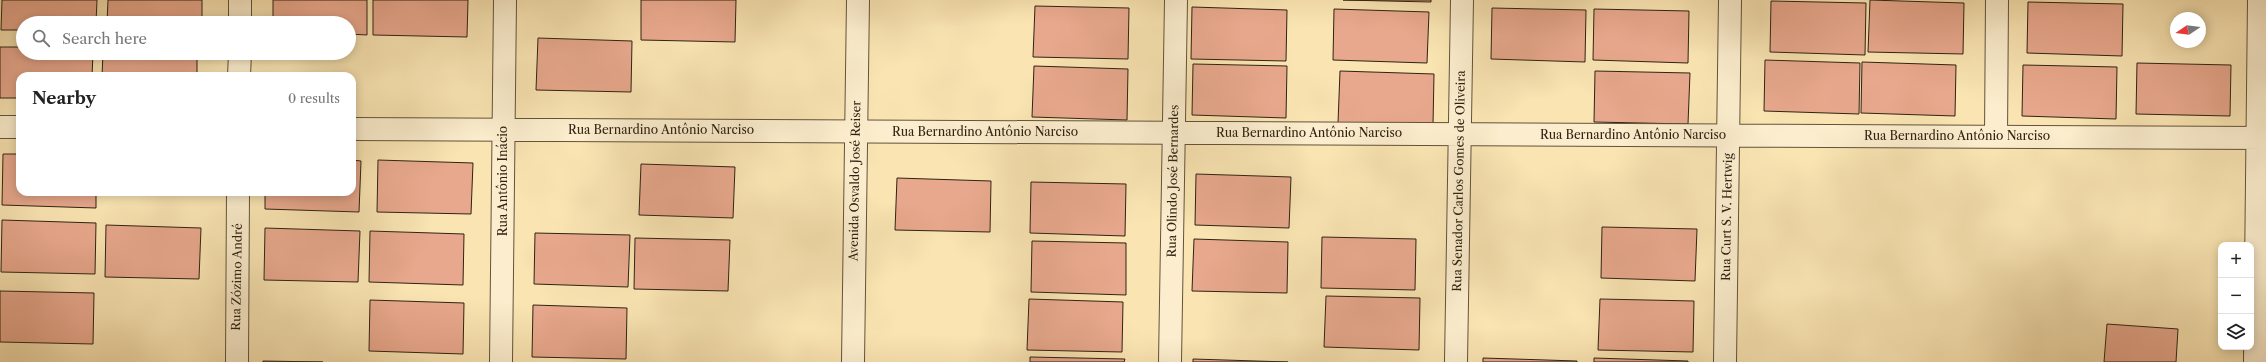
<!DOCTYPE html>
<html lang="en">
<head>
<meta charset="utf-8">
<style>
  :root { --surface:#fff; --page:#f2f2f2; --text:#222; --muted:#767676; --line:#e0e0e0 }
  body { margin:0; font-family:"Libre Caslon Text",serif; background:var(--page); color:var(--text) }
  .controls { position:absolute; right:12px; bottom:12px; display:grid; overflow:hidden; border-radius:8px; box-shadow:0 2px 10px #0003 }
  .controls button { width:36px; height:36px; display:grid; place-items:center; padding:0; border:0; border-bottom:1px solid var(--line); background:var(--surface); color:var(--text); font:20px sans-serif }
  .compass { position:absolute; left:2170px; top:12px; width:36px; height:36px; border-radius:50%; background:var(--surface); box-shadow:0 2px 10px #0003; rotate:257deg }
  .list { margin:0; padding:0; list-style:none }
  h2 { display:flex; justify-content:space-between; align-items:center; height:52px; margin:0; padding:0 16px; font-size:17px }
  h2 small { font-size:13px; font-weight:400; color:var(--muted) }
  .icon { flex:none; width:22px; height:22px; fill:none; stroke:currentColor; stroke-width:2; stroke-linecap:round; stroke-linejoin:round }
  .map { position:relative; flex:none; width:2266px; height:362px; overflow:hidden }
  .search { position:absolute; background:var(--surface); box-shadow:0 2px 10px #0003; left:16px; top:16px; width:340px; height:44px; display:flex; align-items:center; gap:10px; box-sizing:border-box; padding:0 14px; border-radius:22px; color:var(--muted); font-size:15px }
  .panel { position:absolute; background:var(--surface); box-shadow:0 2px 10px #0003; left:16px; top:72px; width:340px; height:124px; border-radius:12px }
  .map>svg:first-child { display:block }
  .building { fill:#e8a88d; stroke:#2f2313 }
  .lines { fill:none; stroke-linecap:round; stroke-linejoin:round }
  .minor-casing { stroke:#62533b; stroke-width:24 }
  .tertiary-casing { stroke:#62533b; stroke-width:24 }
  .minor { stroke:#fbedcd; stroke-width:22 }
  .tertiary { stroke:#fbedcd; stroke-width:22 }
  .labels { text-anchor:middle; stroke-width:3.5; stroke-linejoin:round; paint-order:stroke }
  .street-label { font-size:12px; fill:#2f2313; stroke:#fbedcd }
</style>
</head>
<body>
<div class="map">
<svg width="2266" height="362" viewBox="0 0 2266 362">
  <rect width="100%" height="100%" fill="#f9e4b2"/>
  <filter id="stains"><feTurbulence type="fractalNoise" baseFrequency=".005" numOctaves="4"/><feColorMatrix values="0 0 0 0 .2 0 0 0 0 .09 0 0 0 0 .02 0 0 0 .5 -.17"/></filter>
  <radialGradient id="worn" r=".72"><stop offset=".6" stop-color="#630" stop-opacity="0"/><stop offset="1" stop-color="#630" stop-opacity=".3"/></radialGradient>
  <path class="building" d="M2,0H97L96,23H23V30H1Z
    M108,0H202V23H107Z
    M273,0H367V35L349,34V23H273Z
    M373,0H468L467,37L373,35Z
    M641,0H736L735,42L641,40Z
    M1343,0H1431V2Z
    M1870,0L1964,3L1963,54L1868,52Z
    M1771,1L1866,3L1865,55L1770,52Z
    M2028,2L2123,4L2122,56L2027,53Z
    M1035,6L1129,8L1128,59L1033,57Z
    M1192,7L1287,10L1286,61L1191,59Z
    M1492,8L1586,10L1585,62L1491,59Z
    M1334,9L1429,12L1427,63L1333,60Z
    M1594,9L1689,11L1688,63L1593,60Z
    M538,38L632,41L631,92L536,90Z
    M0,47H23V53H93L92,76H20V98H0Z
    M103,53H197V76H102Z
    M1765,60L1860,63L1859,114L1764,111Z
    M1862,62L1956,65L1955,116L1861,113Z
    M2137,63L2231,65L2230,116L2136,114Z
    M1193,64L1287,66L1286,118L1192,115Z
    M2023,65L2117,67L2116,119L2022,116Z
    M1034,66L1128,69L1127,120L1032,117Z
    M1340,71L1434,74L1433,125L1338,123Z
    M1595,71L1690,73L1688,124L1594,122Z
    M3,154H20V192H96V208L2,205Z
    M352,160L361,161L359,212L265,209V192H352Z
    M378,160L473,163L471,214L377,212Z
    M641,164L735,167L733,218L639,215Z
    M1196,174L1291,177L1289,228L1195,225Z
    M897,178L991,181L990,232L895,230Z
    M1031,182L1126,184L1125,236L1030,233Z
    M2,220L96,223L95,274L1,272Z
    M106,225L201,228L199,279L105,277Z
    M1602,227L1697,229L1695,281L1601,278Z
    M265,228L360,231L358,282L264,280Z
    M370,231L464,234L463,285L369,282Z
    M535,233L630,235L628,287L534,284Z
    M1322,237L1416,239L1415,290L1321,288Z
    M635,238L730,240L728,291L634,289Z
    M1194,239L1288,242L1287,293L1192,291Z
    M1032,241L1126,243V295L1031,292Z
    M0,291L94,293L93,344L0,342Z
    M1326,296L1420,298L1419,350L1324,347Z
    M1029,299L1123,302L1122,352L1027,350Z
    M1600,299L1694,301L1693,352L1598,350Z
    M370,300L464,303L463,354L369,351Z
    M533,305L627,308L626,359L532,357Z
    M2107,324L2178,329L2176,362H2104Z
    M1030,357L1125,359L1124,362H1030Z
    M1483,358L1577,361V362H1483Z
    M1594,358L1688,361V362H1594Z
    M1193,359L1288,362H1193Z
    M263,361L323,362H263Z"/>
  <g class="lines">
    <defs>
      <path id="minor" d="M240,23V0
        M239,76L240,53
        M0,127H20
        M352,129L2266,138
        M1996,136L1997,0
        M237,362L238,192
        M501,362L505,0
        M1170,362L1176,0
        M1456,362L1462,0
        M1725,362L1730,0
        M2255,362L2259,0"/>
      <path id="tertiary" d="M853,362L858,0"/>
    </defs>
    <use href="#minor" class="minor-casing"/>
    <use href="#tertiary" class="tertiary-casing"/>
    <use href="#minor" class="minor"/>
    <use href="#tertiary" class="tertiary"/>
  </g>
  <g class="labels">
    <g class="street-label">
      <text x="661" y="134">Rua Bernardino Antônio Narciso</text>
      <text x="985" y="136">Rua Bernardino Antônio Narciso</text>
      <text x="1309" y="137">Rua Bernardino Antônio Narciso</text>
      <text x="1633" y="139">Rua Bernardino Antônio Narciso</text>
      <text x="1957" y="140">Rua Bernardino Antônio Narciso</text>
      <text transform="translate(503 181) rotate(-90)" y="4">Rua Antônio Inácio</text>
      <text transform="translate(855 181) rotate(-89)" y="4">Avenida Osvaldo José Reiser</text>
      <text transform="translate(1173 181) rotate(-89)" y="4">Rua Olindo José Bernardes</text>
      <text transform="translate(1459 181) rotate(-89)" y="4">Rua Senador Carlos Gomes de Oliveira</text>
      <text transform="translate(1727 217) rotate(-89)" y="4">Rua Curt S. V. Hertwig</text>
      <text transform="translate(237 277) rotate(-89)" y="4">Rua Zózimo André</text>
    </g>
  </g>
  <rect width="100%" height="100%" filter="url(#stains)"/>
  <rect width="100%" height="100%" fill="url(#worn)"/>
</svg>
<div class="controls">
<button>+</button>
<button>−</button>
<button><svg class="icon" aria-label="layers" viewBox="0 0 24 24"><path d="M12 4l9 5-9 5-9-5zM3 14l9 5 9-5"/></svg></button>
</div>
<svg class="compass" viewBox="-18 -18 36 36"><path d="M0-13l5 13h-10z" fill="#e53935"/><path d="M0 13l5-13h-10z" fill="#767676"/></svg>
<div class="search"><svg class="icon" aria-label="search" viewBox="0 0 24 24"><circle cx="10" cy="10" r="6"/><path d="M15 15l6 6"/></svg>Search here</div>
<section class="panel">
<h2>Nearby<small>0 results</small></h2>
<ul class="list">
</ul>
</section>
</div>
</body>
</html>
